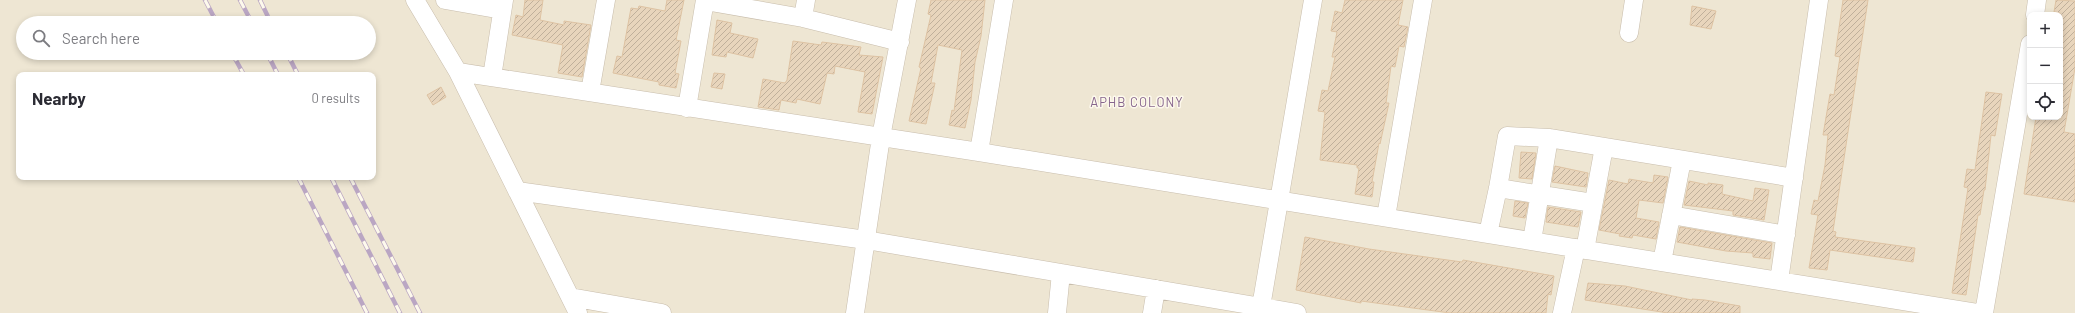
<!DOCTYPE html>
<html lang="en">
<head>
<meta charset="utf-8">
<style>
  :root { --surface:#fff; --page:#f7f7f7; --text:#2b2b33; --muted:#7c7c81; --line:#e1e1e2 }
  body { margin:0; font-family:Barlow,sans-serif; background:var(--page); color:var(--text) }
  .controls { position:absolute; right:12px; top:12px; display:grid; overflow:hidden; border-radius:8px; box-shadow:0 2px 6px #0003 }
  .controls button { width:36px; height:36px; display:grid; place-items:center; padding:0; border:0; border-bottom:1px solid var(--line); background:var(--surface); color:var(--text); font:20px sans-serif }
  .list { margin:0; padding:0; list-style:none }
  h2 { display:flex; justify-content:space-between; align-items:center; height:52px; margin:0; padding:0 16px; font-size:17px }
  h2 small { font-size:13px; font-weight:400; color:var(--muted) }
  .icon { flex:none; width:22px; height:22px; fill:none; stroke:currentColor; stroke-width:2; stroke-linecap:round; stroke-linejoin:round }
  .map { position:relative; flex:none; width:2075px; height:313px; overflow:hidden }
  .search { position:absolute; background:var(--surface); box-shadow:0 2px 6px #0003; left:16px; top:16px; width:360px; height:44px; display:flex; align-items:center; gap:10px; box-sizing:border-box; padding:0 14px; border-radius:22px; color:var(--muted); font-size:15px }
  .panel { position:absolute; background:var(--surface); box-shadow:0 2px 6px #0003; left:16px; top:72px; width:360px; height:108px; border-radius:8px }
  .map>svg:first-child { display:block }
  .residential { fill:#eee6d3; fill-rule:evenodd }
  .building { fill:url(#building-hatch); stroke:#dec3a3 }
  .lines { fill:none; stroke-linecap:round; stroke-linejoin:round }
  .minor-casing { stroke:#c8bdac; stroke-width:19 }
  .minor { stroke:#fff; stroke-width:18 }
  .rail-casing { stroke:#baa6c3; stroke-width:4.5 }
  .rail { stroke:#fdf9ec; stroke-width:3; stroke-dasharray:9; stroke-linecap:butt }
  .labels { text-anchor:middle; stroke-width:3; stroke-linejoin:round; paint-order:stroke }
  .quarter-label { font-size:13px; letter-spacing:1px; fill:#87668d; stroke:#fdf9ec }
</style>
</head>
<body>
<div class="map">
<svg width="2075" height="313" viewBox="0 0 2075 313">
  <defs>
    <pattern id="building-hatch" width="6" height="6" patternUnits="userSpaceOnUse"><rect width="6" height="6" fill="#e8d5bc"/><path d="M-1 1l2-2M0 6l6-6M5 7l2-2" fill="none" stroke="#c0b09b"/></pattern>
  </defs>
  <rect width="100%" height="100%" fill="#faf6e6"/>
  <path class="residential" d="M0,0H2075V313H0ZM2030,15H2060V117H2030ZM23,23H369V53H23ZM19,75H373V177H19Z"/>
  <path class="building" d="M525,0H543L540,20L564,25V21L591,25L582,77L558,73L563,45L512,35L516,15L523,17Z
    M667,0H684L676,40L681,41L675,73L679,74L676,88L659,85V82L613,73L617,56L622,57L631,8L638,9L639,6L665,11Z
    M931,0H985L981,36L975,62L971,100L965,128L949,125L952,110L954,111L962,50L938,45L931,83H935L926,124L909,121L921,68L919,67L931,15L928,14Z
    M1345,0H1403L1398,25L1408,27L1404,47L1399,46L1395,67L1391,66L1386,103H1389L1380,144L1379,143L1372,182H1374L1372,197L1355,194L1359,168H1357V165L1320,160L1325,112L1318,111L1322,90L1328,91L1335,57H1332L1337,32L1331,31L1335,11L1342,13Z
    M1843,0H1868L1833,231L1836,232L1835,237L1915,248L1913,262L1830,250L1827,270L1809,268L1818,215L1811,214L1814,200L1818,201L1825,165L1828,135H1823L1830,94L1834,95L1840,57L1835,56Z
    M2056,0L2075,1V68L2064,132L2075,134V202L2024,194L2036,117H2060V13L2054,12Z
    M1692,6L1716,11L1711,29L1690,25Z
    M717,20L732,23L730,33L758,39L753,58L727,52L726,57L712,55Z
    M793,41L821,45L822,42L861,47L859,55L883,57L872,114L858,112L865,72L835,66L834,74L827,73L820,104L797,99L796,103L781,100L779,110L758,107L763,79L785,83L787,80Z
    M714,73L725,74L722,89L711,87Z
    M441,87L446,97L433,105L427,95Z
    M1986,92L2002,94L1995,136L1991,135L1985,190H1984L1980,215H1978L1966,295L1952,293L1968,188L1964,187L1967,169L1975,170Z
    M1521,152L1536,153L1532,179L1519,178Z
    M1555,166L1588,173L1586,187L1552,182Z
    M1654,175L1668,177L1663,203L1639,200L1636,218L1659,222L1656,239L1633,235L1632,238L1619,236L1620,234L1599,230L1609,180L1628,184L1629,179L1653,183Z
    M1689,181L1708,185V183L1723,185L1722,194L1753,201L1755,188L1769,190L1764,220L1733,215V211L1684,205Z
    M1515,201L1528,203L1525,218L1513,216Z
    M1548,207L1581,212L1578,227L1546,222Z
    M1680,227L1772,243L1770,259L1753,257V253L1726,251L1677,242Z
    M1305,237L1369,249L1462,262L1463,260L1554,276L1551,295L1548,294L1546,313H1450L1361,301V303L1296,290Z
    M1588,283L1625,286L1692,300V299L1705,300L1740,306V313H1668L1585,300Z"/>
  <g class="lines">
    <defs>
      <path id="minor" d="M415,0L458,72L578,313
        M445,0L502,10
        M705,1L803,18L900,42
        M2035,15L2037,0
        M803,18L806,0
        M1629,33L1634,0
        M458,72L979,152L1977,313
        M492,77L504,0
        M590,92L606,0
        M687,108L705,0
        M979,152L1004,0
        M1498,188L1593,203
        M517,191L866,240L1297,313
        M1671,215L1786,235
        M1386,217L1423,0
        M1488,234L1498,188L1507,136L1549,138L1794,178
        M1532,241L1549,138
        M1585,250L1604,147
        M1662,262L1682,160
        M1779,281L1819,0
        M570,297L662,313
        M855,313L881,137L907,0
        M1057,313L1061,273
        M1152,313L1156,289
        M1260,313L1313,0
        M1562,313L1576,248
        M1984,313L2030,44"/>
    </defs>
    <use href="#minor" class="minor-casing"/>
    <use href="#minor" class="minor"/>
    <defs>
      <path id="rail" d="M205,0L217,23
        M240,0L252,23
        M260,0L271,23
        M232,53L244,75
        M267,53L278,75
        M287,53L298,75
        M298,177L367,313
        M331,177L400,313
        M350,177L420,313"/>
    </defs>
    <use href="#rail" class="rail-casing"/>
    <use href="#rail" class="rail"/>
  </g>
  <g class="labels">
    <g class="quarter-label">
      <text x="1137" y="107">APHB COLONY</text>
    </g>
  </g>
</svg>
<div class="controls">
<button>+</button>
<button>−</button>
<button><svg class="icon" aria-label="locate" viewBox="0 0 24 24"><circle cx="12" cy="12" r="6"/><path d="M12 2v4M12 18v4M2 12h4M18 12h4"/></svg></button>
</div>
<div class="search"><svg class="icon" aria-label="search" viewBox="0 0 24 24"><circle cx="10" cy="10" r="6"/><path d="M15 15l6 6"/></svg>Search here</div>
<section class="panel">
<h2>Nearby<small>0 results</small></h2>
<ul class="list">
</ul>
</section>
</div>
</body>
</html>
